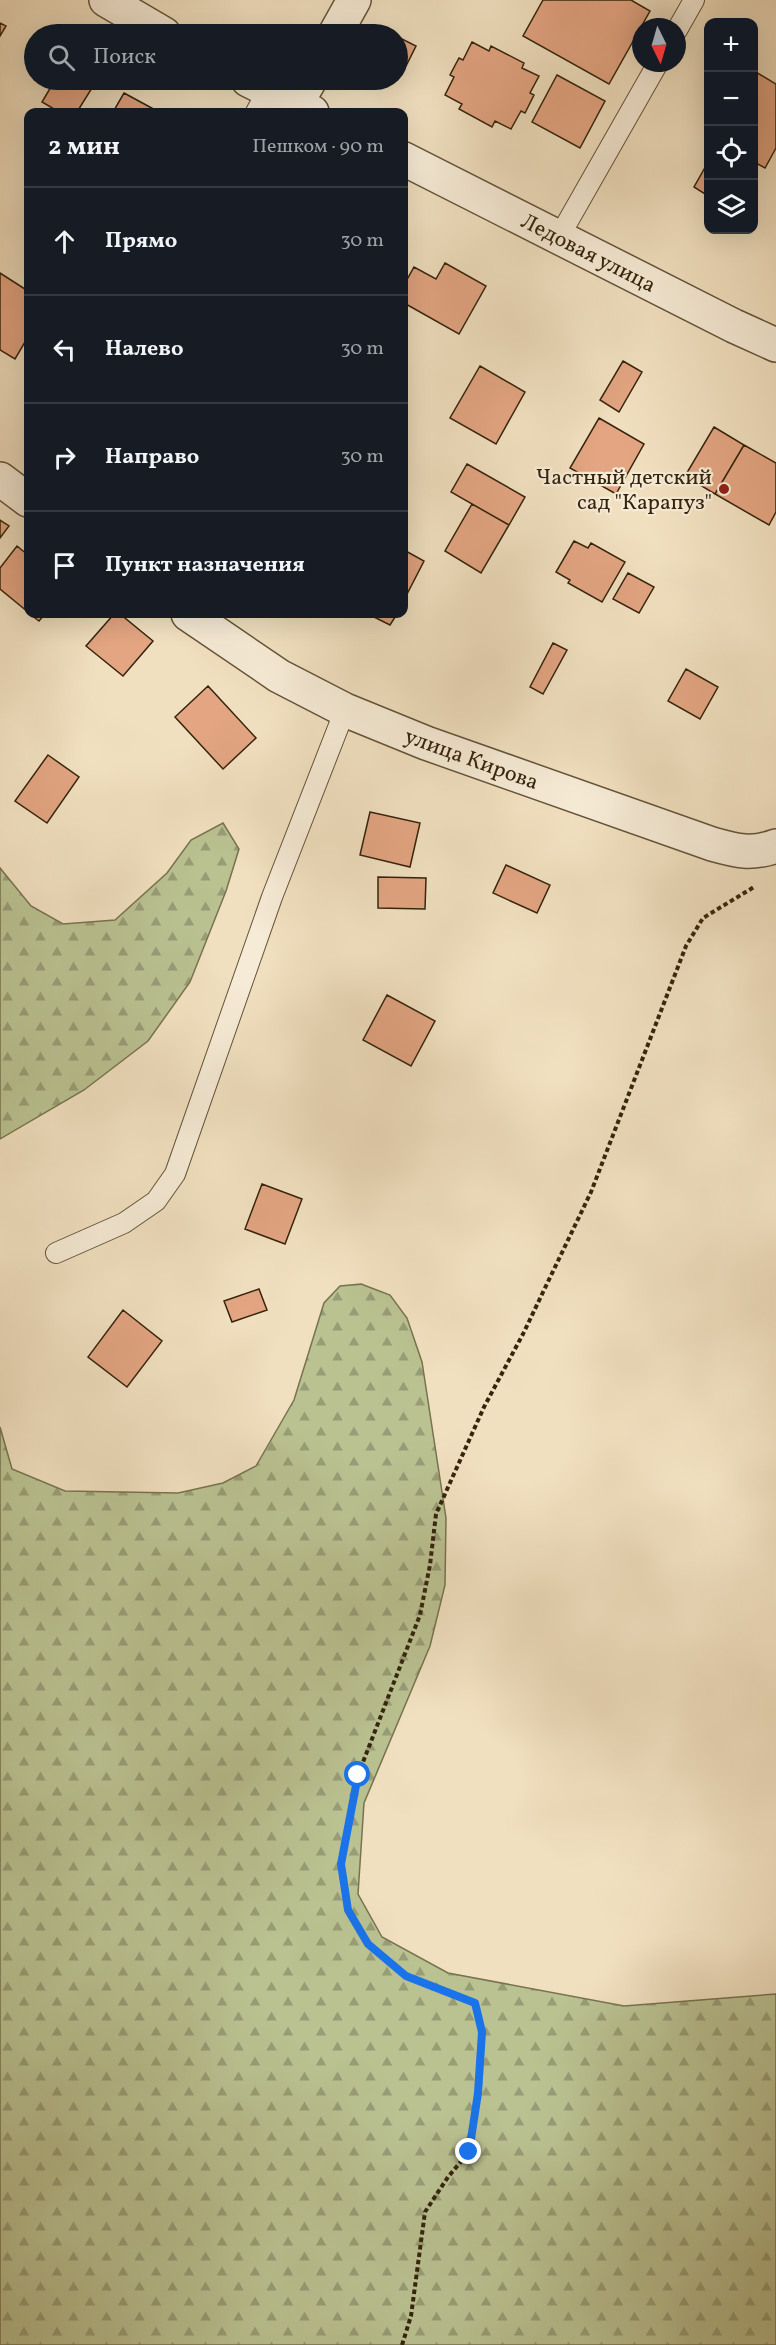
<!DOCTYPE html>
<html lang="ru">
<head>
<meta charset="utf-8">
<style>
  :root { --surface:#171b24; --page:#242831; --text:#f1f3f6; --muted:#9ea1a6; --line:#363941 }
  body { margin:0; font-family:Vollkorn,serif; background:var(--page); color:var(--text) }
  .controls { position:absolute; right:18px; top:18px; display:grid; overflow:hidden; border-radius:12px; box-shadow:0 6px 24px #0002 }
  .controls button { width:54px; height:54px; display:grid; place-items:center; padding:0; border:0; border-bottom:2px solid var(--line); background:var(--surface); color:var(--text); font:30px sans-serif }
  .compass { position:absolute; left:632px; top:18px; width:54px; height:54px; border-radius:50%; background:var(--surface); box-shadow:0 6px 24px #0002; rotate:175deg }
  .stop { position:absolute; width:18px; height:18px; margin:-14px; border:4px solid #1a73e8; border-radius:50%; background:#fff }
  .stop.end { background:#1a73e8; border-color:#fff; box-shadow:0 2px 6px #0008 }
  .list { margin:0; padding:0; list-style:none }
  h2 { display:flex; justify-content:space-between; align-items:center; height:78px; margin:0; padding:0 24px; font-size:26px }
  h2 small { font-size:20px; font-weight:400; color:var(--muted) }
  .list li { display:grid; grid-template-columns:39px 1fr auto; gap:18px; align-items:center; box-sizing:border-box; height:108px; padding:0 24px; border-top:2px solid var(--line) }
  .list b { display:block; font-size:22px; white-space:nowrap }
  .list em { font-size:20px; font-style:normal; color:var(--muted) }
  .icon { flex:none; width:33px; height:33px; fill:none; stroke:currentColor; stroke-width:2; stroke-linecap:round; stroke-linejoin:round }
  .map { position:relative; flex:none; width:776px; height:2345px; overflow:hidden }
  .search { position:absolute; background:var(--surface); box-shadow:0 6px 24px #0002; left:24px; top:24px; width:384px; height:66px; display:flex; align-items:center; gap:15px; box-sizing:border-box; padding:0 21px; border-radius:33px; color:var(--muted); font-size:22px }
  .panel { position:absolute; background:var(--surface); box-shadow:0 6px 24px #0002; left:24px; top:108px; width:384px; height:510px; border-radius:12px }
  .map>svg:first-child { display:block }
  .forest { fill:url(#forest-firs); stroke:#77734f; stroke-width:1.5 }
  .building { fill:#e3a582; stroke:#34240c; stroke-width:1.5 }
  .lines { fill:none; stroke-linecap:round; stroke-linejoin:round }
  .service-casing { stroke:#635339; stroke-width:22 }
  .minor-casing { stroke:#635339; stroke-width:36 }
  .path { stroke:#34240c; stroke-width:4; stroke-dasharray:4.5 3; stroke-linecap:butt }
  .service { stroke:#f6ebd6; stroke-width:20 }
  .minor { stroke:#f6ebd6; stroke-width:33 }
  .route { stroke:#1a73e8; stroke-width:8 }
  .poi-dot { fill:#8f2418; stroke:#f6ebd6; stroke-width:2 }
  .labels { text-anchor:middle; stroke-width:4.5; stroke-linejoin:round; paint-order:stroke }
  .street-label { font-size:22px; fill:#34240c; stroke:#f6ebd6 }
  .poi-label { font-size:22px; fill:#34240c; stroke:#f6ebd6; text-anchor:end }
</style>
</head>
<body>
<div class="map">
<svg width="776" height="2345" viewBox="0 0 776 2345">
  <defs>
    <pattern id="forest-firs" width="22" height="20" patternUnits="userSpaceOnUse" patternTransform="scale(1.5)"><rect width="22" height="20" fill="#bac292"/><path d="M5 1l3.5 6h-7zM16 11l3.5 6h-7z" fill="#989d76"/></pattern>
  </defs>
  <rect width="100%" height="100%" fill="#f1e0c0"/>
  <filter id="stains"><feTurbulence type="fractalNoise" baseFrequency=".00333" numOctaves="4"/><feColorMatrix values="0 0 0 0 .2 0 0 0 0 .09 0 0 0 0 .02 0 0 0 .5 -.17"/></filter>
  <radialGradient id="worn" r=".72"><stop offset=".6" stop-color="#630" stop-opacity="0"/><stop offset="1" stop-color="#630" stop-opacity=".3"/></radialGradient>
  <path class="forest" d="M223,823L239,849L226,891L190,982L148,1041L84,1090L0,1139V868L31,906L63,924L115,920L167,873L191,840Z
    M361,1284L390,1295L407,1318L422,1362L446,1518L445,1585L430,1646L364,1803L358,1894L382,1937L448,1973L624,2006L776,1994V2345H0V1427L12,1469L65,1491L178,1493L223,1483L256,1466L294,1400L324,1303L340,1286Z"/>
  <path class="building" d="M543,0H631L650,11L609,84L523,36Z
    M0,23L6,26L0,36Z
    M398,37L416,46L402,74L398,72Z
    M472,42L489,51L491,46L524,63L522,68L539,76L530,93L534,95L525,113L521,111L511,129L495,121L492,127L459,109L462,104L445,95L454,77L450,75L459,58L463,60Z
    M754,71L776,84V148L765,168L754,162Z
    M557,75L605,101L580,148L532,122Z
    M55,80H97L77,112H59L42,102Z
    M124,93L159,112H113Z
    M707,164H708V196L694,187Z
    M445,263L486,286L459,334L404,303V285L414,267L436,279Z
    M0,273L28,291V337L15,359L0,350Z
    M623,361L642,372L619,412L600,400Z
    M480,366L525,392L496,444L450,418Z
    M599,418L644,444L616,494L570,468Z
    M714,427L744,445L715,494L685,476Z
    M744,445L776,463V512L769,525L715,494Z
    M467,464L525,497L509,525L451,492Z
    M472,504L509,525L481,573L445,551Z
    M0,520L9,526L0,538Z
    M574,541L588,548L591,543L625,562L602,602L568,583L570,580L556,572Z
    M17,546L28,555V612L0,589V568Z
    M404,550L424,561L404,600Z
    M628,573L654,587L639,613L613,599Z
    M30,614H45L39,621Z
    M114,614H120L153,641L123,676L86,646Z
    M368,614H397L390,625Z
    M553,643L567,650L543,694L530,687Z
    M686,669L718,687L700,719L668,701Z
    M208,686L256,738L223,769L175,717Z
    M48,755L79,777L47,823L15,801Z
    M370,812L420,823L410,867L360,855Z
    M506,865L550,885L537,913L493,893Z
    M378,877L426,878L425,909L378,908Z
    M387,995L435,1021L411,1066L363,1040Z
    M262,1184L302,1199L285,1244L245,1229Z
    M259,1289L267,1310L232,1322L224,1301Z
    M123,1310L162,1341L127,1387L88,1357Z"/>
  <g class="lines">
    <defs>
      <path id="service" d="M677,30L694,0
        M256,112L268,90
        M559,237L658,63
        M56,1253L124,1223L156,1201L175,1174L272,897L345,710"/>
      <path id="minor" d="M106,0L164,34
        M335,34L354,0
        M248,80L312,112
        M296,104L310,80
        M404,159L734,326L776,345
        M0,479L28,500
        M188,614L279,676L345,710L426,743L712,844C737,851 751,855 776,846"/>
    </defs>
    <use href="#service" class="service-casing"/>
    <use href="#minor" class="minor-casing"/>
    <path class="path" d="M402,2345L411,2316L425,2212L448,2177L469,2152L478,2093L481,2032L475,2003L406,1976L368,1944L348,1910L341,1864L358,1775L420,1615L430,1565L436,1514L484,1407L523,1334L591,1192L686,946L703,918L754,887"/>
    <use href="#service" class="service"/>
    <use href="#minor" class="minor"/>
  </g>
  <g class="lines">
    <path class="route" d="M358,1775L341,1864L348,1910L368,1944L406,1976L475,2003L482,2032L478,2093L469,2152"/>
  </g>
  <circle class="poi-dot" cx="724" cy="489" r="6"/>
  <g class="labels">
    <g class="street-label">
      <text transform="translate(589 252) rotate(27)" y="8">Ледовая улица</text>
      <text transform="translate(472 758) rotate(20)" y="8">улица Кирова</text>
    </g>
    <g class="poi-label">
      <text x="712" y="484">Частный детский<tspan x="712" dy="25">сад "Карапуз"</tspan></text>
    </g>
  </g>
  <rect width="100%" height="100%" filter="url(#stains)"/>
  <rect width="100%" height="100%" fill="url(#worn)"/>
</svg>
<div class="controls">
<button>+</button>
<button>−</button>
<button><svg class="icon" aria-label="locate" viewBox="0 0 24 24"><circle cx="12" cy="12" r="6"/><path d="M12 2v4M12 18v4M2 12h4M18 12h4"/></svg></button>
<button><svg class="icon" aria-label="layers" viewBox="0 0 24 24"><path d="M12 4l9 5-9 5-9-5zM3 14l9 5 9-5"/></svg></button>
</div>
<svg class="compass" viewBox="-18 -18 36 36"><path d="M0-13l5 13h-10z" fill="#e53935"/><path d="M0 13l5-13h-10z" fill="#9ea1a6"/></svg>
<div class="stop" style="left:358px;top:1775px"></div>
<div class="stop end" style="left:469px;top:2152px"></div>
<div class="search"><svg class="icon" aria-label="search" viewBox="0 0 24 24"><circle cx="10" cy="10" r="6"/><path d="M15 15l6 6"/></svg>Поиск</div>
<section class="panel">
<h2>2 мин<small>Пешком · 90 m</small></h2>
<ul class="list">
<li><svg class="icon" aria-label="ahead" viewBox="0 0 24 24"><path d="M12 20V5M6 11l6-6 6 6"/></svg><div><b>Прямо</b></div><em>30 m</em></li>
<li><svg class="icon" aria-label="left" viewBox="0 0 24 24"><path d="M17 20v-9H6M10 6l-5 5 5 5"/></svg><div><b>Налево</b></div><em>30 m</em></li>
<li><svg class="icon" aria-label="right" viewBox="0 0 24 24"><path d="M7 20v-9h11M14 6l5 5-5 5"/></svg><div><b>Направо</b></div><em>30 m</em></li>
<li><svg class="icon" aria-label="arrive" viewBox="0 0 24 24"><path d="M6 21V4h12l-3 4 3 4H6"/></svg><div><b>Пункт назначения</b></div></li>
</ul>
</section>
</div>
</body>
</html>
